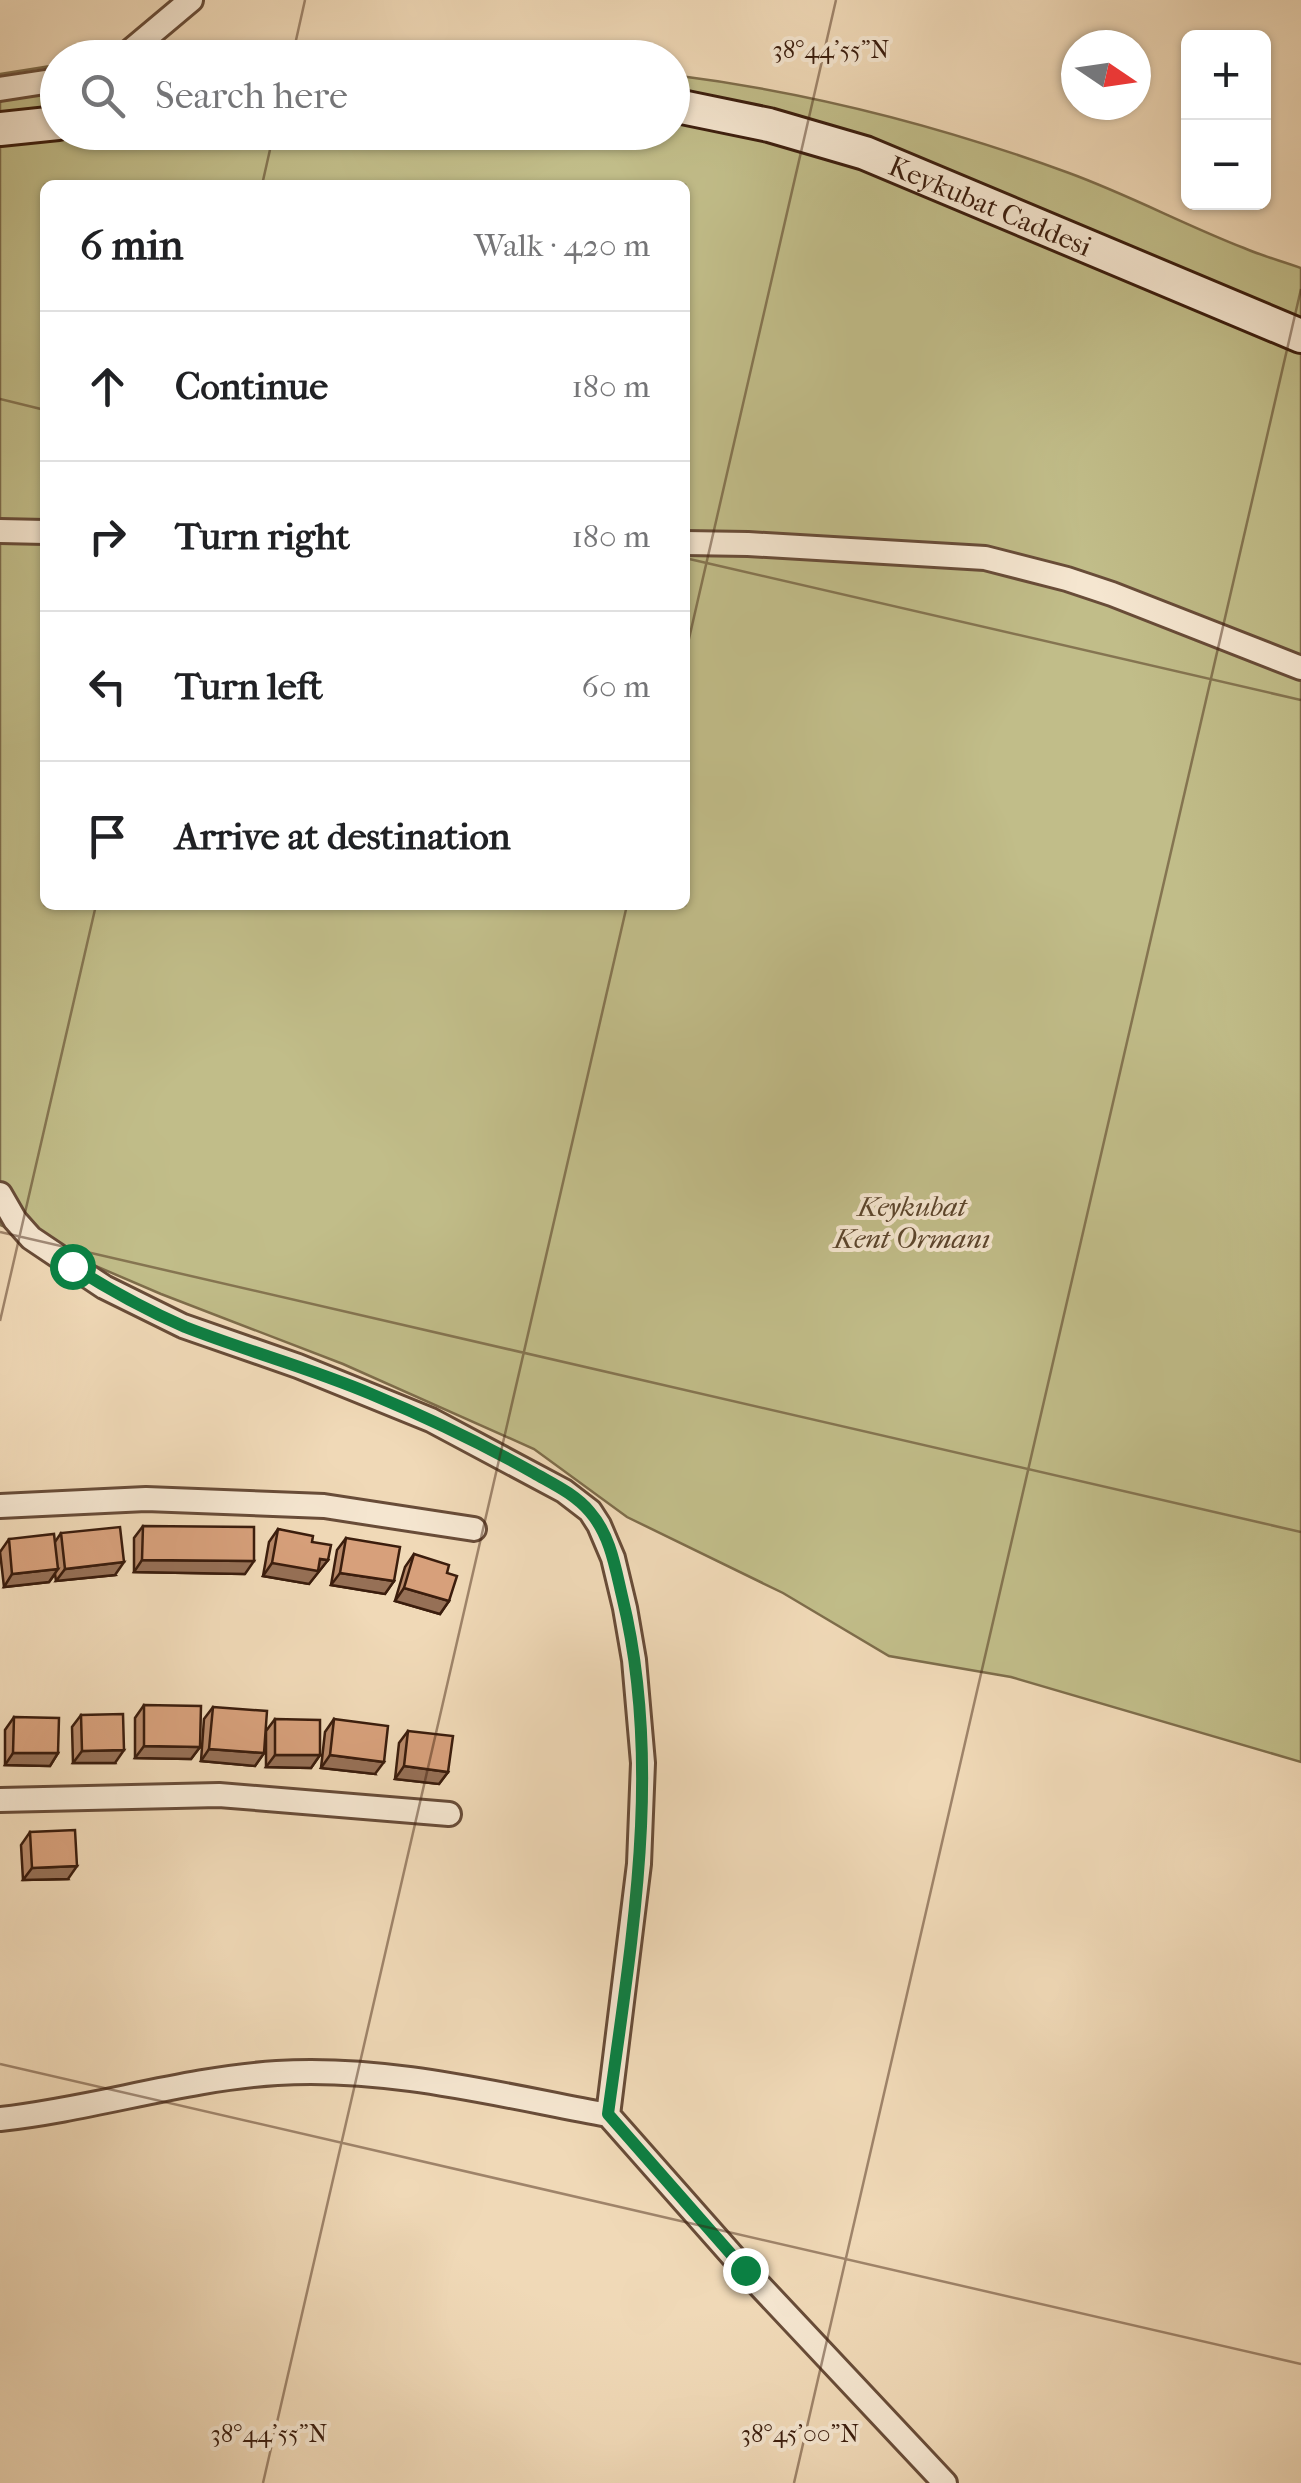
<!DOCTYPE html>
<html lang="en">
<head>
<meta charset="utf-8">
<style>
  :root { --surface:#fff; --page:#f6f6f6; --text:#202124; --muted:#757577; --line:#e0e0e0 }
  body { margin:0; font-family:"IM FELL French Canon",serif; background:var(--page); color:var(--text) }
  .controls { position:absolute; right:30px; top:30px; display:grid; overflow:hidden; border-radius:15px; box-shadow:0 2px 8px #0004 }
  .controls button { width:90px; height:90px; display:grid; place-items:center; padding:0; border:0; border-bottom:2px solid var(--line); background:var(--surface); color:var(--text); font:50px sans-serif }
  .compass { position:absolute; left:1061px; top:30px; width:90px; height:90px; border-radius:50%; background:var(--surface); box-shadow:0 2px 8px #0004; rotate:103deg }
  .stop { position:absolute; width:30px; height:30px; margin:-22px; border:8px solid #0b8043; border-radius:50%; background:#fff }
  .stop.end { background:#0b8043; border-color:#fff; box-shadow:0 2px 10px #0008 }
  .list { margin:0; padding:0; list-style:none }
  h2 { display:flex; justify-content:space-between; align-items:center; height:130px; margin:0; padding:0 40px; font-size:42px }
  h2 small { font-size:32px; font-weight:400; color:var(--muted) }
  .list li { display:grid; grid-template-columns:65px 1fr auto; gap:30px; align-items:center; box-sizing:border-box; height:150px; padding:0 40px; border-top:2px solid var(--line) }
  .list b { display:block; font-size:38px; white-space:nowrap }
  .list em { font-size:32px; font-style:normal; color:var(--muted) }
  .icon { flex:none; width:55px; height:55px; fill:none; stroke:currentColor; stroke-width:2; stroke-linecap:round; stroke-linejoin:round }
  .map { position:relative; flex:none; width:1301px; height:2483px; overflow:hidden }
  .search { position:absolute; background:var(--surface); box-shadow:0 2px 8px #0004; left:40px; top:40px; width:650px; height:110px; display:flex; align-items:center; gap:25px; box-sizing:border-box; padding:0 35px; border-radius:55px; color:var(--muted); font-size:38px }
  .panel { position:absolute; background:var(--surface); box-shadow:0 2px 8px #0004; left:40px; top:180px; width:650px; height:730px; border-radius:15px }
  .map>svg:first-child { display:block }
  .green { fill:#c1bd89; stroke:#7e6d4b; stroke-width:2.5; fill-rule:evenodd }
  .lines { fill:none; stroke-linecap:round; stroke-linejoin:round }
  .street-casing { stroke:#684c38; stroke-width:28 }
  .secondary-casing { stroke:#3b1d0d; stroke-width:38 }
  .street { stroke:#f5e6d0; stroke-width:22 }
  .secondary { stroke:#f5e6d0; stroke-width:32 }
  .wall { fill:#b98a6a; stroke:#3b1d0d; stroke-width:2.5 }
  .shaded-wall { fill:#967056; stroke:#3b1d0d; stroke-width:2.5 }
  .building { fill:#d7a07b; stroke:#3b1d0d; stroke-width:2.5 }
  .route { stroke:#0b8043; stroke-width:12 }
  .ticks { fill:none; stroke:#3b1d0d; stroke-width:2.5; stroke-opacity:0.45 }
  .labels { text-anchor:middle; stroke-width:8; stroke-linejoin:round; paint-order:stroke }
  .street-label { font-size:28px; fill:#3b1d0d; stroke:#f5e6d0 }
  .park-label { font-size:28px; font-style:italic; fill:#5c452c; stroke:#f5e6d0 }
  .ticks-label { font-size:25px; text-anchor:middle; fill:#3b1d0d; stroke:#f5e6d0; stroke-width:8; stroke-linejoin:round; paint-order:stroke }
</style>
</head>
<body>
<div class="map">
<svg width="1301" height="2483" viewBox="0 0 1301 2483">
  <rect width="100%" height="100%" fill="#f0d9b7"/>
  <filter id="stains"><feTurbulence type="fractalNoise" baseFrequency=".002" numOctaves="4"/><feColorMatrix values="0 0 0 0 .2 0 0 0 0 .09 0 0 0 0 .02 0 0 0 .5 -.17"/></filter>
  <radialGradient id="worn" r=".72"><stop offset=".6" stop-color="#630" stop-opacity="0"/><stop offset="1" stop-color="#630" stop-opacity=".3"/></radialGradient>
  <path class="green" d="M57,65L58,132H672L673,75C808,92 941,126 1069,173C1129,195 1185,225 1244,248C1262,256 1282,261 1301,268V1762L1011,1677L889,1656L783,1593L627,1517L534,1449L343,1364L161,1294L0,1225V74ZM45,185H685V905H45Z"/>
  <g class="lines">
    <defs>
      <path id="street" d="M122,58L191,0
        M0,89L58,80
        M0,531L45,532
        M685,543L748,544L985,558L1067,579L1112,594L1301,668
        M0,1194L15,1220L31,1238L104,1287L183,1326L298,1366L431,1420L564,1491L590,1511L599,1525L613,1558L625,1608L634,1660L643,1763L639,1864L608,2115L745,2270L945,2483
        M0,1506L146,1499L324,1506L474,1529
        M0,1800L219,1795L449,1814
        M0,2119C93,2109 183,2079 277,2073C388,2066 499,2095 608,2115"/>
      <g id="secondary">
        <path id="s1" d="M672,105L769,125L865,153L1301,336"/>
        <path d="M0,129L58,123"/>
      </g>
    </defs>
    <use href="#street" class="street-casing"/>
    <use href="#secondary" class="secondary-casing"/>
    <use href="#street" class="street"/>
    <use href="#secondary" class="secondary"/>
  </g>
  <path class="wall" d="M143,1526L245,1574L134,1572V1538Z
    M278,1529L312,1542L328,1560L309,1584L263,1576L269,1542Z
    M61,1533L115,1575L56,1581L55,1574L49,1582L4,1587L0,1552L9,1539L55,1542Z
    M346,1538L394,1581L385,1594L331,1585L337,1550Z
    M414,1554L447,1573L449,1601L440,1614L395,1601L405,1567Z
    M144,1705L200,1747L191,1759L135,1758V1718Z
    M213,1707L264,1753L255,1766L201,1761L204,1719Z
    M81,1715L115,1763H73L72,1727Z
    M14,1717L58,1753L50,1766L5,1765V1730Z
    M275,1719L320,1755L311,1768L266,1767V1731Z
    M334,1719L375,1774L321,1768L325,1732Z
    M408,1731L448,1772L439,1784L395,1779L399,1743Z
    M30,1832L68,1879L23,1880L21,1845Z"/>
  <path class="shaded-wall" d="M320,1559L328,1560L309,1584L263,1576L272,1563Z
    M142,1560L254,1561L245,1574L134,1572Z
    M124,1562L115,1575L56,1581L65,1569Z
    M58,1569L49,1582L4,1587L12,1574Z
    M340,1573L394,1581L385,1594L331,1585Z
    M404,1588L449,1601L440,1614L395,1601Z
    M144,1746L200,1747L191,1759L135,1758Z
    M209,1749L264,1753L255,1766L201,1761Z
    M124,1750L115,1763H73L82,1751Z
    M13,1753H58L50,1766L5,1765Z
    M275,1755H320L311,1768L266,1767Z
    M330,1755L384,1762L375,1774L321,1768Z
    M404,1766L448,1772L439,1784L395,1779Z
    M77,1866L68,1879L23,1880L32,1868Z"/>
  <path class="building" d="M143,1526L254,1527V1561L142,1560Z
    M120,1527L124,1562L65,1569L61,1533Z
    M278,1529L313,1536L312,1542L331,1545L328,1560L320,1559L318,1571L272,1563Z
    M54,1534L58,1569L12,1574L9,1539Z
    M346,1538L400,1547L394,1581L340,1573Z
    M414,1554L449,1565L447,1573L457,1576L449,1601L404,1588Z
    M144,1705L201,1706L200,1747L144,1746Z
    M213,1707L267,1711L264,1753L209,1749Z
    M123,1714L124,1750L82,1751L81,1715Z
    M14,1717L59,1718L58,1753H13Z
    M275,1719L320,1720V1755H275Z
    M334,1719L388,1726L384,1762L330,1755Z
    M408,1731L453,1736L448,1772L404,1766Z
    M75,1830L77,1866L32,1868L30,1832Z"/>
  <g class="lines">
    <path class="route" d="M72,1266C108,1289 146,1310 185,1327C246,1351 310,1368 371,1394C426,1417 481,1443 534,1473C553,1484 575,1494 590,1512C610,1535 615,1566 622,1596C664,1767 631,1943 608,2114L745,2270"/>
  </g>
  <path class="ticks" d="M292,58L305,0M262,185L274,132M0,399L45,410M685,558L1301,700M685,656L836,0M0,1232L1301,1532M0,1321L96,905M0,2064L1301,2364M263,2483L627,905M794,2483L1301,289"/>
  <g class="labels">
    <g class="street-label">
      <text dy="10" stroke="none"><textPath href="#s1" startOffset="335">Keykubat Caddesi</textPath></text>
    </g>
    <g class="park-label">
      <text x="912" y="1216">Keykubat<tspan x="912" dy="32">Kent Ormanı</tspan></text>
    </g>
  </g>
  <g class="ticks-label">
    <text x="831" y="58">38°44'55"N</text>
    <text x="269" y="2442">38°44'55"N</text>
    <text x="800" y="2442">38°45'00"N</text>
  </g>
  <rect width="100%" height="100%" filter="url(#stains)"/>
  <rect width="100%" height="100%" fill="url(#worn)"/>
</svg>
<div class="controls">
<button>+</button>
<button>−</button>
</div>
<svg class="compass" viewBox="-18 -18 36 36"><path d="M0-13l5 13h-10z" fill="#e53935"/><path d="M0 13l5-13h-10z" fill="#757577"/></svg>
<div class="stop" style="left:72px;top:1266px"></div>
<div class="stop end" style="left:745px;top:2270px"></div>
<div class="search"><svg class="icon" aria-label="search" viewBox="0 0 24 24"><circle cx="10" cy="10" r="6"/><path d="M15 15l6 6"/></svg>Search here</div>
<section class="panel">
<h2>6 min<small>Walk · 420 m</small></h2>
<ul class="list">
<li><svg class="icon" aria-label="ahead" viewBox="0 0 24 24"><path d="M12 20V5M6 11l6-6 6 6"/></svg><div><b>Continue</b></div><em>180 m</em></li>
<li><svg class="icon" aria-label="right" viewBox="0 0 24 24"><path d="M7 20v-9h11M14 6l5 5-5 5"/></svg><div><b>Turn right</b></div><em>180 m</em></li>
<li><svg class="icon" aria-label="left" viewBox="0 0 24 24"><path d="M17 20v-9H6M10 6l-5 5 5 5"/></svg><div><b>Turn left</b></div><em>60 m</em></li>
<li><svg class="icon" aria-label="arrive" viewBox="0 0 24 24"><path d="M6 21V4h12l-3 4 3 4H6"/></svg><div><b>Arrive at destination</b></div></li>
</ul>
</section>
</div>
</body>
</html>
